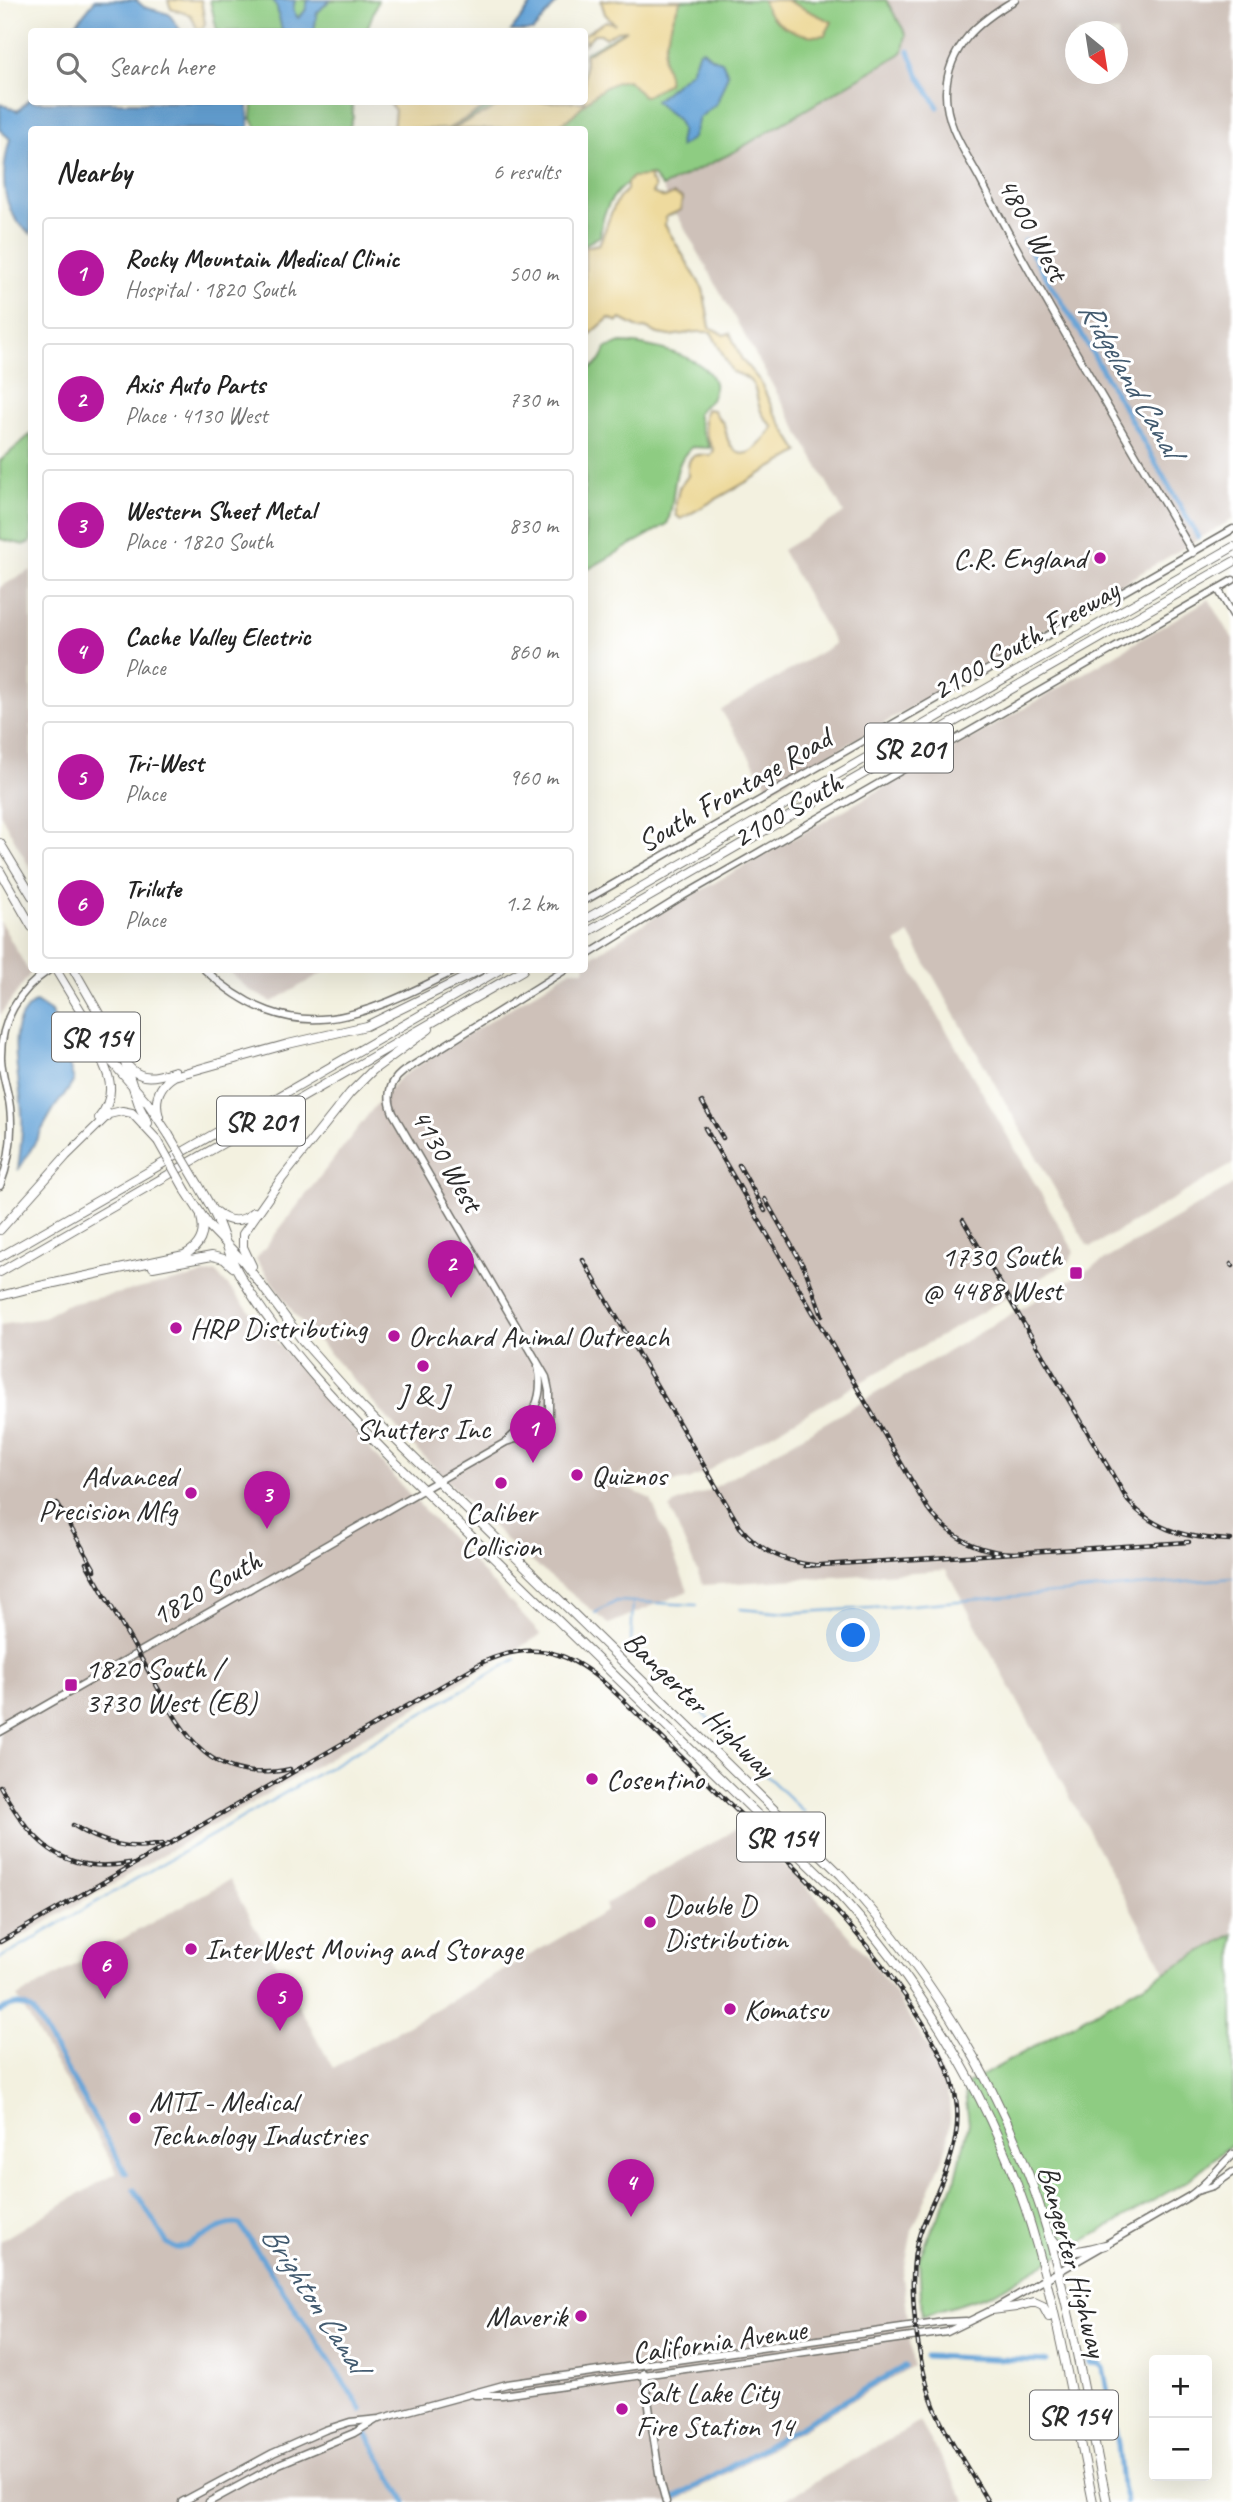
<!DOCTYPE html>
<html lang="en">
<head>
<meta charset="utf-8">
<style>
  :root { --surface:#fff; --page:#f6f6f6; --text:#222; --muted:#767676; --line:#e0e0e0; --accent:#b5179e }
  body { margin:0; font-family:Caveat,sans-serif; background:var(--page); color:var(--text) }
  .controls { position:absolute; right:21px; bottom:21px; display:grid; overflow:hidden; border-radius:7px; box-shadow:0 7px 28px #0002 }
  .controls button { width:63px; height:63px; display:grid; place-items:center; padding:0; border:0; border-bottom:2px solid var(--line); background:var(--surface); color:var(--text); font:35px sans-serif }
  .compass { position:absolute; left:1065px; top:21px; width:63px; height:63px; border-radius:50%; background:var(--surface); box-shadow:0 7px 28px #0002; rotate:150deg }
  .you { position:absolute; left:854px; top:1636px; width:24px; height:24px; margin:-18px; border:5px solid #fff; border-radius:50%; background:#1a73e8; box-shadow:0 0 0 10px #1a73e833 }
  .badge { display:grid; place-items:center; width:46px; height:46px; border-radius:50%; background:var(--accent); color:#fff; font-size:23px; font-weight:700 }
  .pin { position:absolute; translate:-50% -58px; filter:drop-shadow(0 2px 4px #0008) }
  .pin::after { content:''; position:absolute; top:37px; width:24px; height:21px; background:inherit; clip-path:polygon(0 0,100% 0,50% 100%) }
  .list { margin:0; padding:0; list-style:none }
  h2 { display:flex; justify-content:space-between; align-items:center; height:91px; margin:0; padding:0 28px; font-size:30px }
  h2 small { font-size:23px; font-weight:400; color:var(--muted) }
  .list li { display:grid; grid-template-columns:46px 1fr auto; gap:21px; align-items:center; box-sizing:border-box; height:112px; margin:0 14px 14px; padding:0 14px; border:2px solid var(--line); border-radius:7px }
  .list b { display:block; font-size:26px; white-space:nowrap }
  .list p { margin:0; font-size:23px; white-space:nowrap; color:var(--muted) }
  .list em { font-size:23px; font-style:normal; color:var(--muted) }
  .icon { flex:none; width:38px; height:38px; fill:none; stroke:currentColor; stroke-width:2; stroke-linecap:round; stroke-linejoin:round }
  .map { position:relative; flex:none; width:1233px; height:2502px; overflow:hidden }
  .search { position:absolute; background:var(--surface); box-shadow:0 7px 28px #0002; left:28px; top:28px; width:560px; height:77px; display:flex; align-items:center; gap:18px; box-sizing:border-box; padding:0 24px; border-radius:7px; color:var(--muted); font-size:26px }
  .panel { position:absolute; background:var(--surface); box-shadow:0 7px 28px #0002; left:28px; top:126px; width:560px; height:847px; border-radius:7px }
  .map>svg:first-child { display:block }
  .industrial { fill:#cec1b9; fill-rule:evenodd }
  .green { fill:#8ecc82; stroke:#5c7c56; stroke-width:2 }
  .sand { fill:#eeda9e; stroke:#8c8264; stroke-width:2 }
  .water { fill:#66a4d8; stroke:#486882; stroke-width:2 }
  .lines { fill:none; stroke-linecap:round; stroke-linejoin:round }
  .stream { stroke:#66a4d8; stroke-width:2 }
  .canal { stroke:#66a4d8; stroke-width:5 }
  .secondary-casing { stroke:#71706a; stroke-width:9 }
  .highway-casing { stroke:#71706a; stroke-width:10 }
  .secondary { stroke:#fff; stroke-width:6 }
  .highway { stroke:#fff; stroke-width:8 }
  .rail-casing { stroke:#2b2b2b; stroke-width:4.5 }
  .rail { stroke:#fff; stroke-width:2; stroke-dasharray:5; stroke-linecap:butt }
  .highway-bridge-casing { stroke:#71706a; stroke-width:10; stroke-linecap:butt }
  .highway-bridge { stroke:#fff; stroke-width:8 }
  .poi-dot { fill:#b5179e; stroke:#fff; stroke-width:2.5 }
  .labels { text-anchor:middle; stroke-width:6; stroke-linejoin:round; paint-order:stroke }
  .shield { fill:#fff; stroke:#6b6b6b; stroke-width:2 }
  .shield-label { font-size:28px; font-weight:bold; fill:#2b2b2b }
  .street-label { font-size:30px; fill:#2b2b2b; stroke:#fff }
  .poi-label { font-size:30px; fill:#2b2b2b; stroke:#fff; text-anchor:start }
  .water-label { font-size:32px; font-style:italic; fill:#435b70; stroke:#fff }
</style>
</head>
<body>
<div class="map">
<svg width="1233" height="2502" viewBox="0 0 1233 2502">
  <rect width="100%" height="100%" fill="#fff"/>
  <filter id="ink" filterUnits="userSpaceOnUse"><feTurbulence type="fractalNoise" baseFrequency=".0143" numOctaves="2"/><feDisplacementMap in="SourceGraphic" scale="14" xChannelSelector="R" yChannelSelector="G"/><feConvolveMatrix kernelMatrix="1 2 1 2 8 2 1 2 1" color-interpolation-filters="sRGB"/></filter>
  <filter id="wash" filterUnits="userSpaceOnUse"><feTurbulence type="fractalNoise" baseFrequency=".00686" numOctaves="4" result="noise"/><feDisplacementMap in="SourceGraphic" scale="28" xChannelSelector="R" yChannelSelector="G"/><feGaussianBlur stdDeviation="1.57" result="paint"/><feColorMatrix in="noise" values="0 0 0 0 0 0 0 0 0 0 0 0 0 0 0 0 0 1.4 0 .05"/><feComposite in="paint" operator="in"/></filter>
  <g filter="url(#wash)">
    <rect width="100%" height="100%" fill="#f3f1e0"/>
    <path class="industrial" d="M883,0H1233V519L770,790L721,710L835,644L782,550L844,513L661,186ZM1076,32H1118V74H1076Z
      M31,570V870L0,813V587Z
      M1209,599L1233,639V1164L1091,1247L1087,1245L909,934L896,943L1074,1251L1070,1261L704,1473L689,1480L674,1482L637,1478L623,1472L611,1481L651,1499L688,1591L609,1624L510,1544L408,1441L295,1315L256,1259L378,1102L400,1077L571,970H584L585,961L657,915L1025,708Z
      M0,921L30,974L0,1015Z
      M228,970H327L272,1002L249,990Z
      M1233,1185V1934L1166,1973L946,1570L703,1585L670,1509L676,1503L710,1490Z
      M216,1272L400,1484L541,1635L0,1949V1325L42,1318L65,1305Z
      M743,1825L813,1894L868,1957L896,1995L933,2055L942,2076L949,2100L950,2119L948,2140L943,2158L912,2231L903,2277L913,2366L677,2502H0V2241L117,2172L17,1997L229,1880L333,2068L607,1911L605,1904Z
      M920,2422L966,2502H780Z"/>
    <path class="green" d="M210,0H378L366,32L217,31Z
      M638,0H886L906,34L903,51L900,54L732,153L662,187L652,175C620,178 602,205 600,236L584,245V130H449L498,102H584L585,53L631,27Z
      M253,102H352L353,117L349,129H257L252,119Z
      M621,343C644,343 708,356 714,383C715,388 713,395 711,400L701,408L697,414L702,432L710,448L692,447C669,465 677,500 667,524L585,571V371C596,367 603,360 606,348Z
      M31,434V542L24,545L0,539V461Z
      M1233,1934V2143L1187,2181L992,2294L922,2316L919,2258L956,2178L969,2123L964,2086Z"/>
    <path class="sand" d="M168,0H201L205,23L203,28L197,29L191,15L171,9Z
      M603,0H681C675,12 662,46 664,61C665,69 670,74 668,83L646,96L642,95L628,80C604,81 584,104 570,118C565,122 559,123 552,129H451L496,108L505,102H584L585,55L627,30L617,31L605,38L601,34H594L585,44V34L606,21L615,24L605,14L601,1Z
      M763,0H786L832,22L825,35C803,39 768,25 763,0Z
      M388,102H494L447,129H393L395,110Z
      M651,176L650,181L653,183L655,188L652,193L665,198L673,194L682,198L681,210L666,217L665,225L703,289L710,327L724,335L730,333L742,360L760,381L774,412L799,452L681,519L676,515V503L679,488L688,476C687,454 692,454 711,455L714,450C707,439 700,422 706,409L713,410C716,416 720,419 723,423C726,428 726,435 728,440C742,471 763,442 773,427C770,424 766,420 763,415C752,398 764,380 732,372L711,332H696L670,336L658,334L645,328L640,329L621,319L618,322L609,318L585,339V247L599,244C608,227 611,202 627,190V183L632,177Z"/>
    <path class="water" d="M95,0H136L144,7L169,14L181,31H70Z
      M272,0H295L293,10L298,18L305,11L308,0H330L317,13L314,32L282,31L277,8Z
      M535,0H559L533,31H511Z
      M703,50L712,58L722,61L728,74L717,103L699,118L693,138L680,147C677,139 684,134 680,125C676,114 662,110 655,101L691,71L699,51Z
      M31,97L32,102H248L249,129L32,130L31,234C0,212 0,175 10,139L0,130V104L18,111Z
      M36,1002L51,1012L74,1080C69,1091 61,1098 55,1107C42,1128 32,1150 18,1170C20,1152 23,1134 22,1116C22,1081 0,1021 36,1002Z"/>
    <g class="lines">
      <path class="stream" d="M633,1603L631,1644L804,1812
        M740,1609L786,1613L887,1607L1233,1578
        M595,1613L617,1601L697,1605
        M0,1958L516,1659"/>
      <path class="canal" d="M909,51L918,74L938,107
        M1024,241L1081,333L1198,537
        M0,2011C13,2004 22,2002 34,2012L126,2173
        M134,2189L167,2243L177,2249C197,2245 222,2219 240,2225L362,2410
        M926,2356L1046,2361
        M1089,2363L1099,2364L1103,2368L1118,2444L1122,2486L1126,2502
        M367,2435L406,2502
        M674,2499L905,2366"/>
    </g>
  </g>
  <g filter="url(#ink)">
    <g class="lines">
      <defs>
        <path id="secondary" d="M1015,0C979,21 948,46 946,92C945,127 968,155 983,185C1010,238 1040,290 1070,342C1111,412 1152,482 1193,553
          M1218,589L1233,615
          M584,901L1233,529
          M584,957L681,897L1233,580
          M205,970C294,1052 362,1017 456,970
          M0,1186C10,1160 13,1134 10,1107C8,1091 2,1075 1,1059C0,1021 19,990 49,970
          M509,1439C533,1418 545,1398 538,1366
          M0,1732L506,1442L526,1436H549V1391L546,1377L393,1113C386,1096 389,1082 404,1071L565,970
          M1197,2191L1213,2186L1233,2172
          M644,2373L660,2480L666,2502
          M475,2395H502L947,2332L992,2310L1188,2197C1204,2187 1218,2168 1233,2154
          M182,2502L273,2453L325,2430L350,2422L379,2419L507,2384L944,2322L966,2321
          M209,2502L279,2464L354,2433L376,2420"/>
        <path id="highway" d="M0,843L32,896
          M0,871L32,927
          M584,920L1233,547
          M584,934L1233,562
          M56,970L111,1061L147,1102L169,1135
          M74,970L122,1054L140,1108L148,1123
          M87,1031C101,1061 124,1087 99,1118
          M127,1065C142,1082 156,1077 175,1071
          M159,1117C154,1100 158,1086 174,1076L288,1044L366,1026L480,970
          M198,1184C205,1197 213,1209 218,1222C226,1241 230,1260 241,1277C281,1345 338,1404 393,1460L831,1886C917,1978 985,2088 1025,2207C1056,2301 1073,2405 1093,2502
          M186,1191L208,1225L244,1262L303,1341L361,1406L841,1875C935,1978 1009,2098 1048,2233C1073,2321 1088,2413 1107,2502
          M216,1212C228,1223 242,1223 254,1212
          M0,1230L66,1156L109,1114L122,1111L132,1113L158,1141
          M0,1257L499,970
          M252,1266L243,1247V1234L280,1181L350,1093L373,1070L429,1029
          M153,1267L212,1256L224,1259L233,1267
          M0,1272L523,970
          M0,1296L31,1288L184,1255C200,1247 206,1234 201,1217
          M1051,2237C1066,2260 1084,2249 1106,2245
          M992,2310L1016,2307L1034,2302L1043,2306L1049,2317"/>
      </defs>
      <use href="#secondary" class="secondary-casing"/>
      <use href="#highway" class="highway-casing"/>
      <use href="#secondary" class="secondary"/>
      <use href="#highway" class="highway"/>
      <defs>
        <path id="rail" d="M702,1102L723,1138
          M705,1128L928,1509C950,1538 980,1553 1016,1553
          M739,1165L765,1211
          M765,1199L805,1269L822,1315
          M963,1220L1128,1501C1157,1533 1190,1538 1231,1540
          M583,1260L740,1527C759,1550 784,1562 814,1565
          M1231,1264L1233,1266
          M57,1503L95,1570
          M86,1563C106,1597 125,1631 145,1665C180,1726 205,1788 290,1769
          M805,1566L1189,1542
          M0,1786C30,1839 60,1876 129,1863
          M73,1825C101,1843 129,1851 162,1844
          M0,1942L483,1662C543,1636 579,1657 622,1699C667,1743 713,1788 759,1832C819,1890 876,1949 921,2020C938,2048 954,2074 957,2107C961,2153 935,2192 920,2233C904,2276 918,2374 938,2415C952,2445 971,2473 988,2502"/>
      </defs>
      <use href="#rail" class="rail-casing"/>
      <use href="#rail" class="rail"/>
      <defs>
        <path id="highway-bridge" d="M169,1135L198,1184
          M158,1141L186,1191"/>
      </defs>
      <use href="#highway-bridge" class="highway-bridge-casing"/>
      <use href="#highway-bridge" class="highway-bridge"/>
    </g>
  </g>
  <g class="poi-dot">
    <circle cx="1100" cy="558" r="7"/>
    <rect x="1069" y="1266" width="14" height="14" rx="3.5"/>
    <circle cx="176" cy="1328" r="7"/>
    <circle cx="394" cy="1336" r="7"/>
    <circle cx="423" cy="1366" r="7"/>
    <circle cx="577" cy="1475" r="7"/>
    <circle cx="501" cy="1483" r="7"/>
    <circle cx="191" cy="1493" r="7"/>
    <rect x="64" y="1678" width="14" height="14" rx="3.5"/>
    <circle cx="592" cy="1779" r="7"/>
    <circle cx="650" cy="1922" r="7"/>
    <circle cx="191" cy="1949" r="7"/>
    <circle cx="730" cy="2009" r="7"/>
    <circle cx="135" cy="2118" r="7"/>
    <circle cx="581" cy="2316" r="7"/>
    <circle cx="622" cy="2409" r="7"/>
  </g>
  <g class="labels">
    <g class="shield">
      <rect x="865" y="723.5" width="88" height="49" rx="5"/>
      <rect x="52" y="1012.5" width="88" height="49" rx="5"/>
      <rect x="217" y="1096.5" width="88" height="49" rx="5"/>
      <rect x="737" y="1812.5" width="88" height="49" rx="5"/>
      <rect x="1030" y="2390.5" width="88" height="49" rx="5"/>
    </g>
    <g class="shield-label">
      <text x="909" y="758">SR 201</text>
      <text x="96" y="1047">SR 154</text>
      <text x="261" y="1131">SR 201</text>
      <text x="781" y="1847">SR 154</text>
      <text x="1074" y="2425">SR 154</text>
    </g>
    <g class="street-label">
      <text transform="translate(1033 229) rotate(61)" y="10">4800 West</text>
      <text transform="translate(1025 640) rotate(-30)" y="10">2100 South Freeway</text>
      <text transform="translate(734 790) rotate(-30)" y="10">South Frontage Road</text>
      <text transform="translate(787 810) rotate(-30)" y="10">2100 South</text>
      <text transform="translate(447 1160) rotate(60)" y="10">4130 West</text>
      <text transform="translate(206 1588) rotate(-30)" y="10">1820 South</text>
      <text transform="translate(699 1704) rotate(44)" y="10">Bangerter Highway</text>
      <text transform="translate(1073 2261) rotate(75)" y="10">Bangerter Highway</text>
      <text transform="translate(719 2341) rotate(-8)" y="10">California Avenue</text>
    </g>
    <g class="poi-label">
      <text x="1086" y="568" text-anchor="end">C.R. England</text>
      <text x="1062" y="1266" text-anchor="end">1730 South<tspan x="1062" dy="34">@ 4488 West</tspan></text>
      <text x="190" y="1338">HRP Distributing</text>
      <text x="408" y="1346">Orchard Animal Outreach</text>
      <text x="423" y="1405" text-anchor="middle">J &amp; J<tspan x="423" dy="34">Shutters Inc</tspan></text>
      <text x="591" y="1485">Quiznos</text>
      <text x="177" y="1486" text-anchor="end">Advanced<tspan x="177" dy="34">Precision Mfg</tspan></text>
      <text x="501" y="1522" text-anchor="middle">Caliber<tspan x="501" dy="34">Collision</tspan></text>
      <text x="85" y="1678">1820 South /<tspan x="85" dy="34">3730 West (EB)</tspan></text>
      <text x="606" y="1789">Cosentino</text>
      <text x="664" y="1915">Double D<tspan x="664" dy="34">Distribution</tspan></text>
      <text x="205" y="1959">InterWest Moving and Storage</text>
      <text x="744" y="2019">Komatsu</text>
      <text x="149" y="2111">MTI - Medical<tspan x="149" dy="34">Technology Industries</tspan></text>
      <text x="567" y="2326" text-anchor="end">Maverik</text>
      <text x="636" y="2402">Salt Lake City<tspan x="636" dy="34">Fire Station 14</tspan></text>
    </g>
    <g class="water-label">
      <text transform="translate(1131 378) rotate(60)" y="11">Ridgeland Canal</text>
      <text transform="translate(315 2298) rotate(57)" y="11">Brighton Canal</text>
    </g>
  </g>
</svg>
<div class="controls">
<button>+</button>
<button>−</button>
</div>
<svg class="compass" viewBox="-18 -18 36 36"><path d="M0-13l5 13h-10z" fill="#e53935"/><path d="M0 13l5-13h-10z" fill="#767676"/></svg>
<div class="you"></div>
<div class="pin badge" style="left:533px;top:1463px">1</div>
<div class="pin badge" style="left:451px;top:1298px">2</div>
<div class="pin badge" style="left:267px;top:1529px">3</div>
<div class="pin badge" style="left:631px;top:2217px">4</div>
<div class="pin badge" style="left:280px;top:2031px">5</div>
<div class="pin badge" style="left:105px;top:1999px">6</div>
<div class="search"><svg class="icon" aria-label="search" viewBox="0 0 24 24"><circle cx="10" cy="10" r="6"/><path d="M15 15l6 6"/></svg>Search here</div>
<section class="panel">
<h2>Nearby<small>6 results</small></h2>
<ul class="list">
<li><span class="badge">1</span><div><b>Rocky Mountain Medical Clinic</b><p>Hospital · 1820 South</p></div><em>500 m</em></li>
<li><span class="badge">2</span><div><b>Axis Auto Parts</b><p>Place · 4130 West</p></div><em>730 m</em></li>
<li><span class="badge">3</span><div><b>Western Sheet Metal</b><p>Place · 1820 South</p></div><em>830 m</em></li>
<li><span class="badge">4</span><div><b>Cache Valley Electric</b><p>Place</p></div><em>860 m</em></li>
<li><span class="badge">5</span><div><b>Tri-West</b><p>Place</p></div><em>960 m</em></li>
<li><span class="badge">6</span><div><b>Trilute</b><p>Place</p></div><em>1.2 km</em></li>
</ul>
</section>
</div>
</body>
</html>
